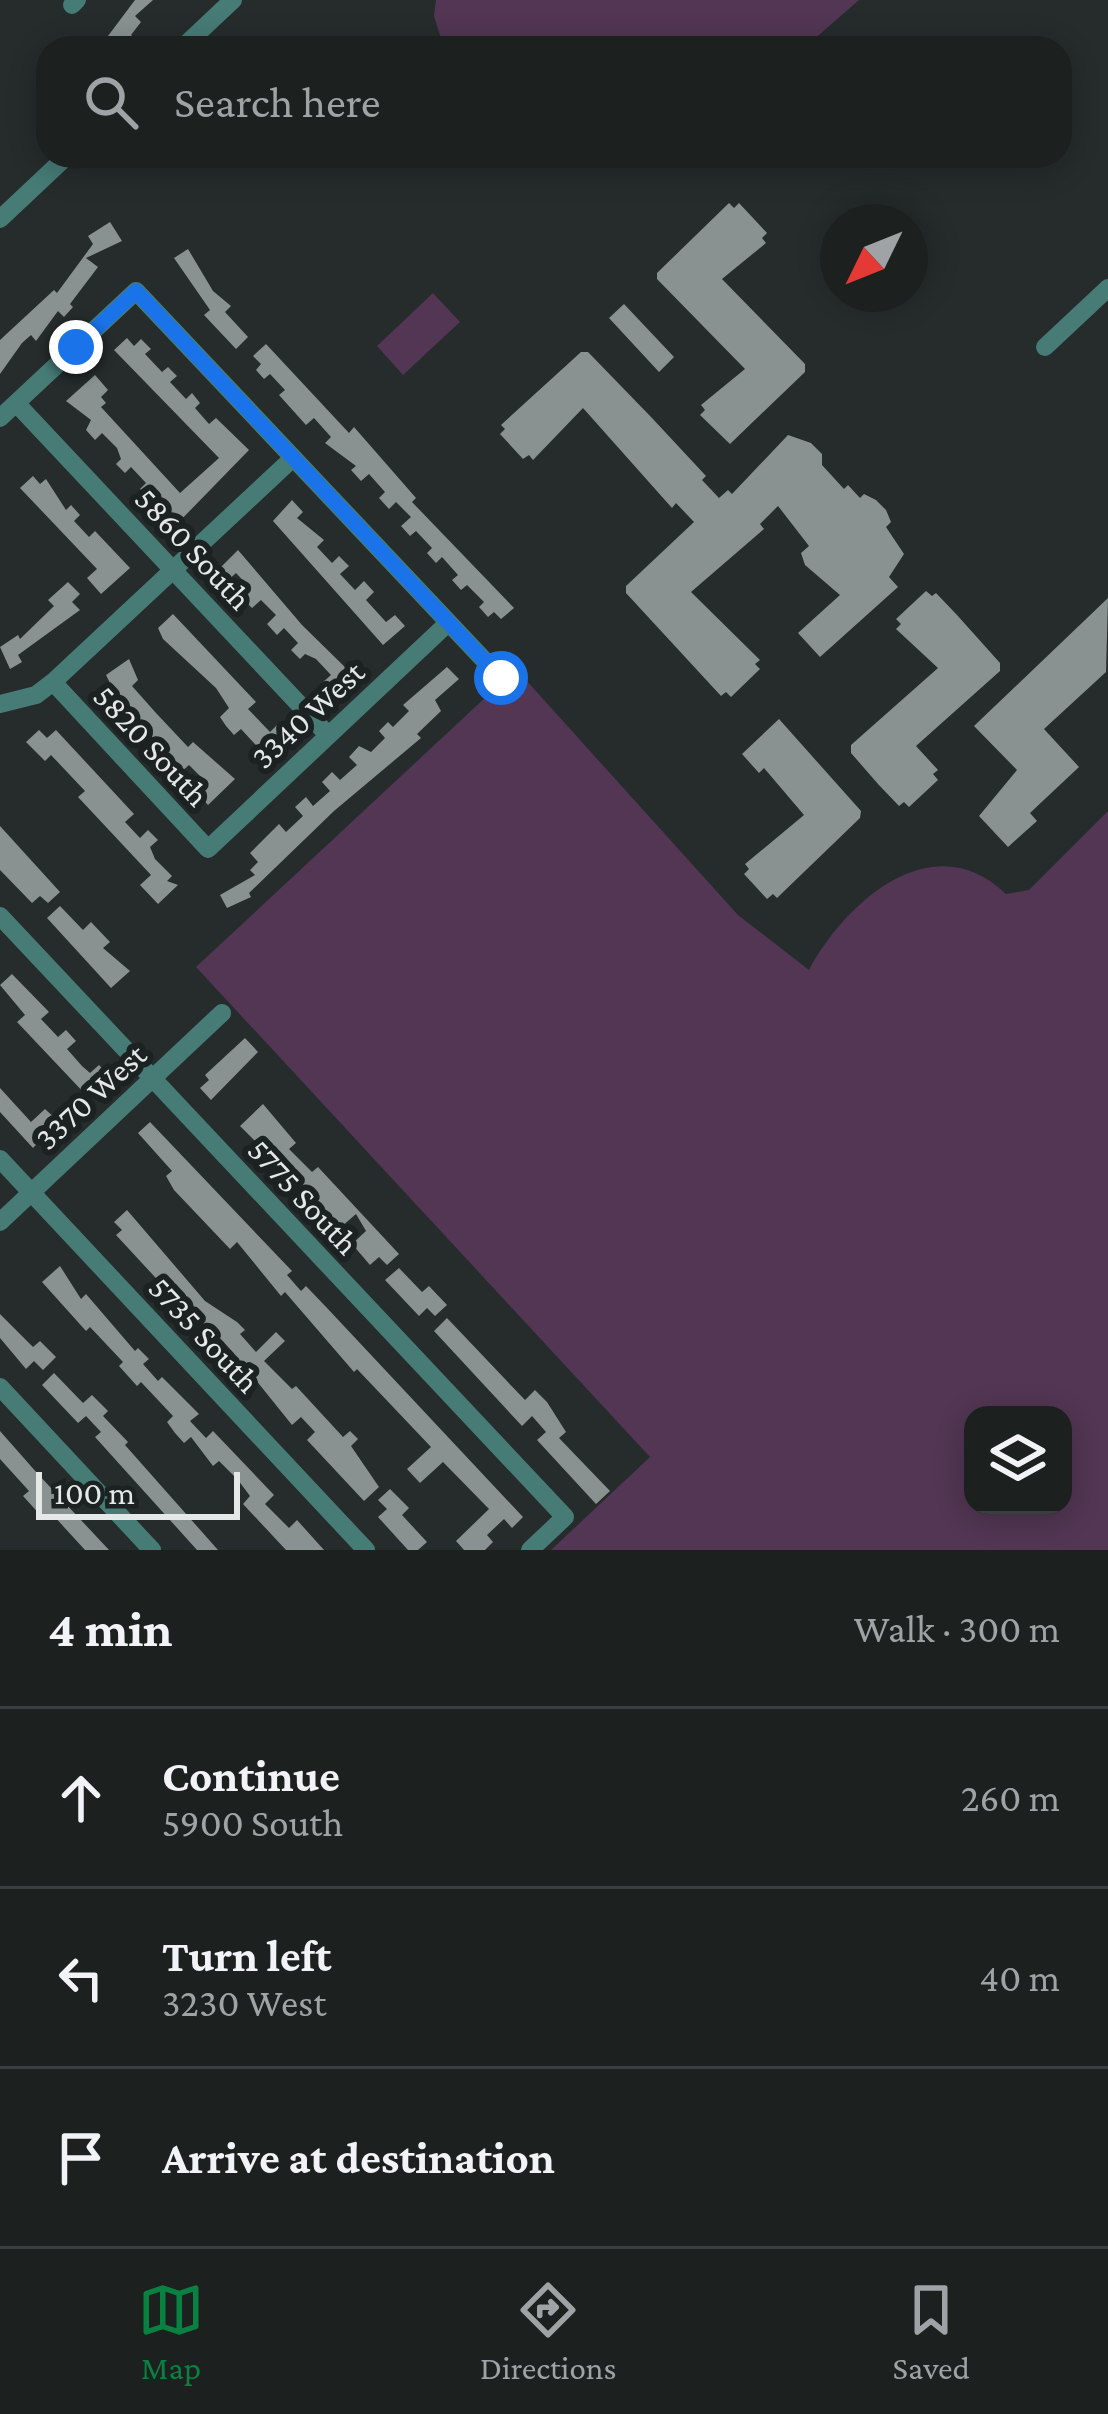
<!DOCTYPE html>
<html lang="en">
<head>
<meta charset="utf-8">
<style>
  :root { --surface:#1c2120; --page:#252929; --text:#f1f3f6; --muted:#a0a3a5; --line:#3a3e3e; --accent:#0b8043 }
  body { margin:0; font-family:"Crimson Pro",serif; background:var(--page); color:var(--text) }
  .controls { position:absolute; right:36px; bottom:36px; display:grid; overflow:hidden; border-radius:24px; box-shadow:0 6px 30px #0003 }
  .controls button { width:108px; height:108px; display:grid; place-items:center; padding:0; border:0; border-bottom:3px solid var(--line); background:var(--surface); color:var(--text); font:60px sans-serif }
  .compass { position:absolute; left:820px; top:204px; width:108px; height:108px; border-radius:50%; background:var(--surface); box-shadow:0 6px 30px #0003; rotate:227deg }
  .scale { position:absolute; left:36px; bottom:30px; width:204px; box-sizing:border-box; padding-left:12px; border:6px solid #e4e9e8; border-top:0; font-size:33px; line-height:42px; white-space:nowrap; color:#e4e9e8; -webkit-text-stroke:9px #1b2221; paint-order:stroke }
  .stop { position:absolute; width:36px; height:36px; margin:-27px; border:9px solid #1a73e8; border-radius:50%; background:#fff }
  .stop.end { background:#1a73e8; border-color:#fff; box-shadow:0 3px 12px #0008 }
  .list { margin:0; padding:0; list-style:none }
  h2 { display:flex; justify-content:space-between; align-items:center; height:156px; margin:0; padding:0 48px; font-size:51px }
  h2 small { font-size:39px; font-weight:400; color:var(--muted) }
  .list li { display:grid; grid-template-columns:78px 1fr auto; gap:36px; align-items:center; box-sizing:border-box; height:180px; padding:0 48px; border-top:3px solid var(--line) }
  .list b { display:block; font-size:45px; white-space:nowrap }
  .list p { margin:0; font-size:39px; white-space:nowrap; color:var(--muted) }
  .list em { font-size:39px; font-style:normal; color:var(--muted) }
  .icon { flex:none; width:66px; height:66px; fill:none; stroke:currentColor; stroke-width:2; stroke-linecap:round; stroke-linejoin:round }
  .map { position:relative; flex:none; width:1108px; height:1550px; overflow:hidden }
  .search { position:absolute; background:var(--surface); box-shadow:0 6px 30px #0003; left:36px; right:36px; top:36px; height:132px; display:flex; align-items:center; gap:30px; box-sizing:border-box; padding:0 42px; border-radius:36px; color:var(--muted); font-size:45px }
  .sheet { height:696px; background:var(--surface) }
  nav { display:flex; justify-content:space-around; align-items:center; box-sizing:border-box; height:168px; border-top:3px solid var(--line); background:var(--surface); font-size:33px; color:var(--muted) }
  nav a { display:grid; justify-items:center; gap:6px }
  nav .on { color:var(--accent) }
  .map>svg:first-child { display:block }
  .green { fill:#523653; fill-rule:evenodd }
  .building { fill:#899291 }
  .lines { fill:none; stroke-linecap:round; stroke-linejoin:round }
  .minor { stroke:#467b76; stroke-width:18 }
  .route { stroke:#1a73e8; stroke-width:15 }
  .labels { text-anchor:middle; stroke-width:12; stroke-linejoin:round; paint-order:stroke }
  .street-label { font-size:33px; fill:#e4e9e8; stroke:#1b2221 }
</style>
</head>
<body>
<div class="map">
<svg width="1108" height="1550" viewBox="0 0 1108 1550">
  <rect width="100%" height="100%" fill="#252c2b"/>
  <path class="green" d="M436,0H859L804,48H444L434,16Z
    M433,293L460,322L403,375L377,346Z
    M516,669L738,915L809,970C845,903 932,823 1006,894L1029,890L1108,811V1550H551L650,1457L196,967ZM973,1415H1063V1505H973Z"/>
  <path class="building" d="M135,0H153L135,16L141,22L131,35L148,48H115L105,40Z
    M729,203L734,208L739,203L767,233L762,238L766,243L722,279L805,364V372L730,444L700,415L705,410L701,405L745,369L657,279V273Z
    M110,222L122,241L86,258L98,267L70,304L73,307L64,317L58,311L36,341L31,335L22,343L0,374V340L54,290L57,293L93,244L88,236Z
    M188,249L213,291L231,306L225,312L248,337L236,349L204,315L210,310L174,258Z
    M624,304L674,357L659,372L609,318Z
    M127,338L134,346L141,339L151,349L145,354L162,372L168,367L177,376L170,382L186,399L192,393L200,403L195,408L209,424L216,418L249,450L175,526L140,489L146,483L131,467L125,473L116,464L121,459L117,448L102,433L95,440L86,430L91,420L66,401L95,375L108,390L101,397L106,403L101,407L180,493L219,458L114,350Z
    M266,344L349,433L354,427L416,498L412,502L514,608L501,619L494,612L488,617L479,607L484,602L467,585L461,590L452,580L458,575L442,557L436,563L427,553L432,548L416,531L410,536L401,526L411,517L396,502L389,509L379,498L385,492L369,474L361,481L351,470L356,466L325,443L331,437L314,418L306,425L279,395L285,390L270,374L264,379L256,370L261,364L253,356Z
    M581,352H588L652,418L706,476L702,480L719,498L728,490L732,494L788,435L811,443L822,454V465L844,489L848,485L860,498L864,494L876,500L886,510L891,522L886,527L904,554L889,577L898,587L820,657L798,633L840,595L805,565L801,553L809,546L778,506L760,524L764,529L691,592L760,660L755,664L760,669L731,697L726,692L721,696L626,593V586L694,522L676,503L672,508L583,408L533,460L529,455L523,459L500,434L505,429L501,425Z
    M33,476L40,484L46,479L66,510L71,505L80,515L74,521L89,537L95,531L130,568L101,594L87,578L97,569L20,488Z
    M292,500L303,512L297,518L324,540L317,547L332,563L339,556L349,566L340,574L355,590L364,581L374,592L366,600L386,622L395,615L405,626L383,645L273,521Z
    M238,550L302,625L352,674L332,693L322,683L331,675L316,659L305,654L300,659L291,650L298,643L284,628L277,635L267,624L276,615L261,600L252,608L242,598L251,589L236,573L227,581L217,571Z
    M68,582L80,594L72,602L80,610L18,655L22,662L10,669L0,647L18,635L20,639L54,606L48,600Z
    M926,591L932,596L936,593L957,615L1000,663V671L916,746L938,770L933,774L938,780L909,807L904,802L899,806L878,784L851,753V745L938,668L896,629L901,624L896,619Z
    M1108,598L1106,672L1044,729L1079,767L1030,813L1037,821L1008,847L979,816L1017,770L974,726Z
    M173,614L256,702L248,709L270,732L277,725L287,736L266,756L241,729L234,735L226,726L220,717L229,708L216,688L163,639L158,628Z
    M129,659L138,680L132,686L156,713L188,747L193,742L235,779L208,805L195,791L206,782L189,765L180,773L162,743L156,748L146,737L151,732L136,716L131,721L106,692L112,687L106,675Z
    M447,667L459,679L435,700L441,711L417,734L421,738L334,811L249,893L251,897L227,908L220,895L255,875L250,870L258,862L250,853L279,824L286,832L303,816L295,807L306,797L313,806L330,791L322,782L332,772L340,780L357,765L349,757L359,746L371,752L385,738L379,731L388,722L393,727L409,711L403,705Z
    M779,719L861,811L860,818L777,898L773,894L767,899L744,874L749,869L745,864L804,815L764,768L759,773L742,754Z
    M39,730L47,738L56,730L134,814L125,822L140,838L148,830L158,840L150,847L155,859L172,876L167,881L178,885L158,904L140,885L151,875L78,797L85,791L51,755L45,761L26,742Z
    M0,826L60,892L48,903L40,896L32,903L0,870Z
    M60,906L83,930L91,922L110,942L103,948L130,971L111,988L47,918Z
    M12,974L49,1012L41,1019L58,1037L66,1030L76,1041L67,1049L82,1066L90,1073L99,1065L109,1076L87,1096L17,1022L25,1015L0,985Z
    M245,1038L258,1052L211,1100L200,1088L209,1080L205,1075Z
    M0,1088L31,1122L45,1109L58,1121L33,1148L0,1112Z
    M263,1104L296,1143L289,1149L312,1172L318,1167L399,1254L387,1265L379,1257L370,1265L352,1244L366,1231L356,1214L341,1227L240,1126Z
    M150,1122L292,1271L287,1275L301,1291L306,1286L328,1309L523,1517L512,1528L504,1519L487,1535L493,1542L485,1550H464L456,1541L489,1509L443,1462L420,1483L407,1469L431,1447L357,1369L354,1372L285,1292L281,1296L237,1242L230,1249L174,1190L166,1176L172,1171L138,1133Z
    M127,1210L205,1301L237,1322L245,1330L240,1334L256,1352L276,1332L285,1341L264,1361L292,1389L296,1386L343,1437L350,1431L358,1439L351,1446L379,1487L364,1501L307,1440L315,1432L301,1417L292,1425L247,1369L241,1374L232,1365L239,1359L220,1338L215,1342L116,1235L122,1230L114,1222Z
    M60,1266L81,1299L86,1294L135,1351L138,1348L149,1359L143,1364L158,1381L162,1377L199,1414L190,1421L206,1438L213,1431L274,1495L265,1504L289,1528L297,1520L324,1550H286L243,1504L250,1496L238,1480L219,1461L213,1466L191,1437L184,1443L175,1433L167,1422L173,1416L141,1382L137,1386L119,1366L123,1362L90,1327L86,1331L42,1282Z
    M399,1268L422,1292L429,1286L447,1305L435,1316L427,1308L419,1316L385,1280Z
    M0,1314L33,1347L40,1341L56,1357L43,1370L34,1361L26,1369L0,1338Z
    M447,1318L525,1400L535,1390L547,1402L566,1432L559,1438L610,1491L596,1504L537,1440L546,1432L532,1416L522,1426L434,1331Z
    M54,1373L83,1403L92,1395L108,1411L103,1416L128,1442L125,1445L218,1550H197L95,1437L101,1432L86,1416L78,1423L42,1385Z
    M0,1431L37,1473L109,1550H85L52,1514L43,1518L23,1496L29,1491L0,1459Z
    M390,1489L409,1508L402,1515L427,1542L418,1550H408L378,1517L387,1509L378,1500Z"/>
  <g class="lines">
    <path class="minor" d="M72,5L77,0
      M182,48L233,0
      M0,219L67,156
      M1045,347L1108,288
      M16,403L328,735
      M0,418L136,291L501,678
      M53,682L208,849L448,623
      M0,704L36,695L53,682L293,458
      M0,916L565,1517L530,1550
      M0,1159L366,1550
      M0,1222L222,1013
      M0,1387L152,1550"/>
  </g>
  <g class="lines">
    <path class="route" d="M76,347L136,291L501,678"/>
  </g>
  <g class="labels">
    <g class="street-label">
      <text transform="translate(194 548) rotate(47)" y="12">5860 South</text>
      <text transform="translate(307 714) rotate(-43)" y="12">3340 West</text>
      <text transform="translate(152 745) rotate(47)" y="12">5820 South</text>
      <text transform="translate(90 1096) rotate(-43)" y="12">3370 West</text>
      <text transform="translate(304 1196) rotate(47)" y="12">5775 South</text>
      <text transform="translate(205 1334) rotate(47)" y="12">5735 South</text>
    </g>
  </g>
</svg>
<div class="controls">
<button><svg class="icon" aria-label="layers" viewBox="0 0 24 24"><path d="M12 4l9 5-9 5-9-5zM3 14l9 5 9-5"/></svg></button>
</div>
<svg class="compass" viewBox="-18 -18 36 36"><path d="M0-13l5 13h-10z" fill="#e53935"/><path d="M0 13l5-13h-10z" fill="#a0a3a5"/></svg>
<div class="scale">100 m</div>
<div class="stop" style="left:501px;top:678px"></div>
<div class="stop end" style="left:76px;top:347px"></div>
<div class="search"><svg class="icon" aria-label="search" viewBox="0 0 24 24"><circle cx="10" cy="10" r="6"/><path d="M15 15l6 6"/></svg>Search here</div>
</div>
<section class="sheet">
<h2>4 min<small>Walk · 300 m</small></h2>
<ul class="list">
<li><svg class="icon" aria-label="ahead" viewBox="0 0 24 24"><path d="M12 20V5M6 11l6-6 6 6"/></svg><div><b>Continue</b><p>5900 South</p></div><em>260 m</em></li>
<li><svg class="icon" aria-label="left" viewBox="0 0 24 24"><path d="M17 20v-9H6M10 6l-5 5 5 5"/></svg><div><b>Turn left</b><p>3230 West</p></div><em>40 m</em></li>
<li><svg class="icon" aria-label="arrive" viewBox="0 0 24 24"><path d="M6 21V4h12l-3 4 3 4H6"/></svg><div><b>Arrive at destination</b></div></li>
</ul>
</section>
<nav>
<a class="on"><svg class="icon" aria-label="map" viewBox="0 0 24 24"><path d="M3 6l6-2 6 2 6-2v14l-6 2-6-2-6 2zM9 4v14M15 6v14"/></svg>Map</a>
<a><svg class="icon" aria-label="directions" viewBox="0 0 24 24"><path d="M12 3l9 9-9 9-9-9zM9 14v-3h6M13 9l2 2-2 2"/></svg>Directions</a>
<a><svg class="icon" aria-label="saved" viewBox="0 0 24 24"><path d="M7 4h10v16l-5-4-5 4z"/></svg>Saved</a>
</nav>
</body>
</html>
